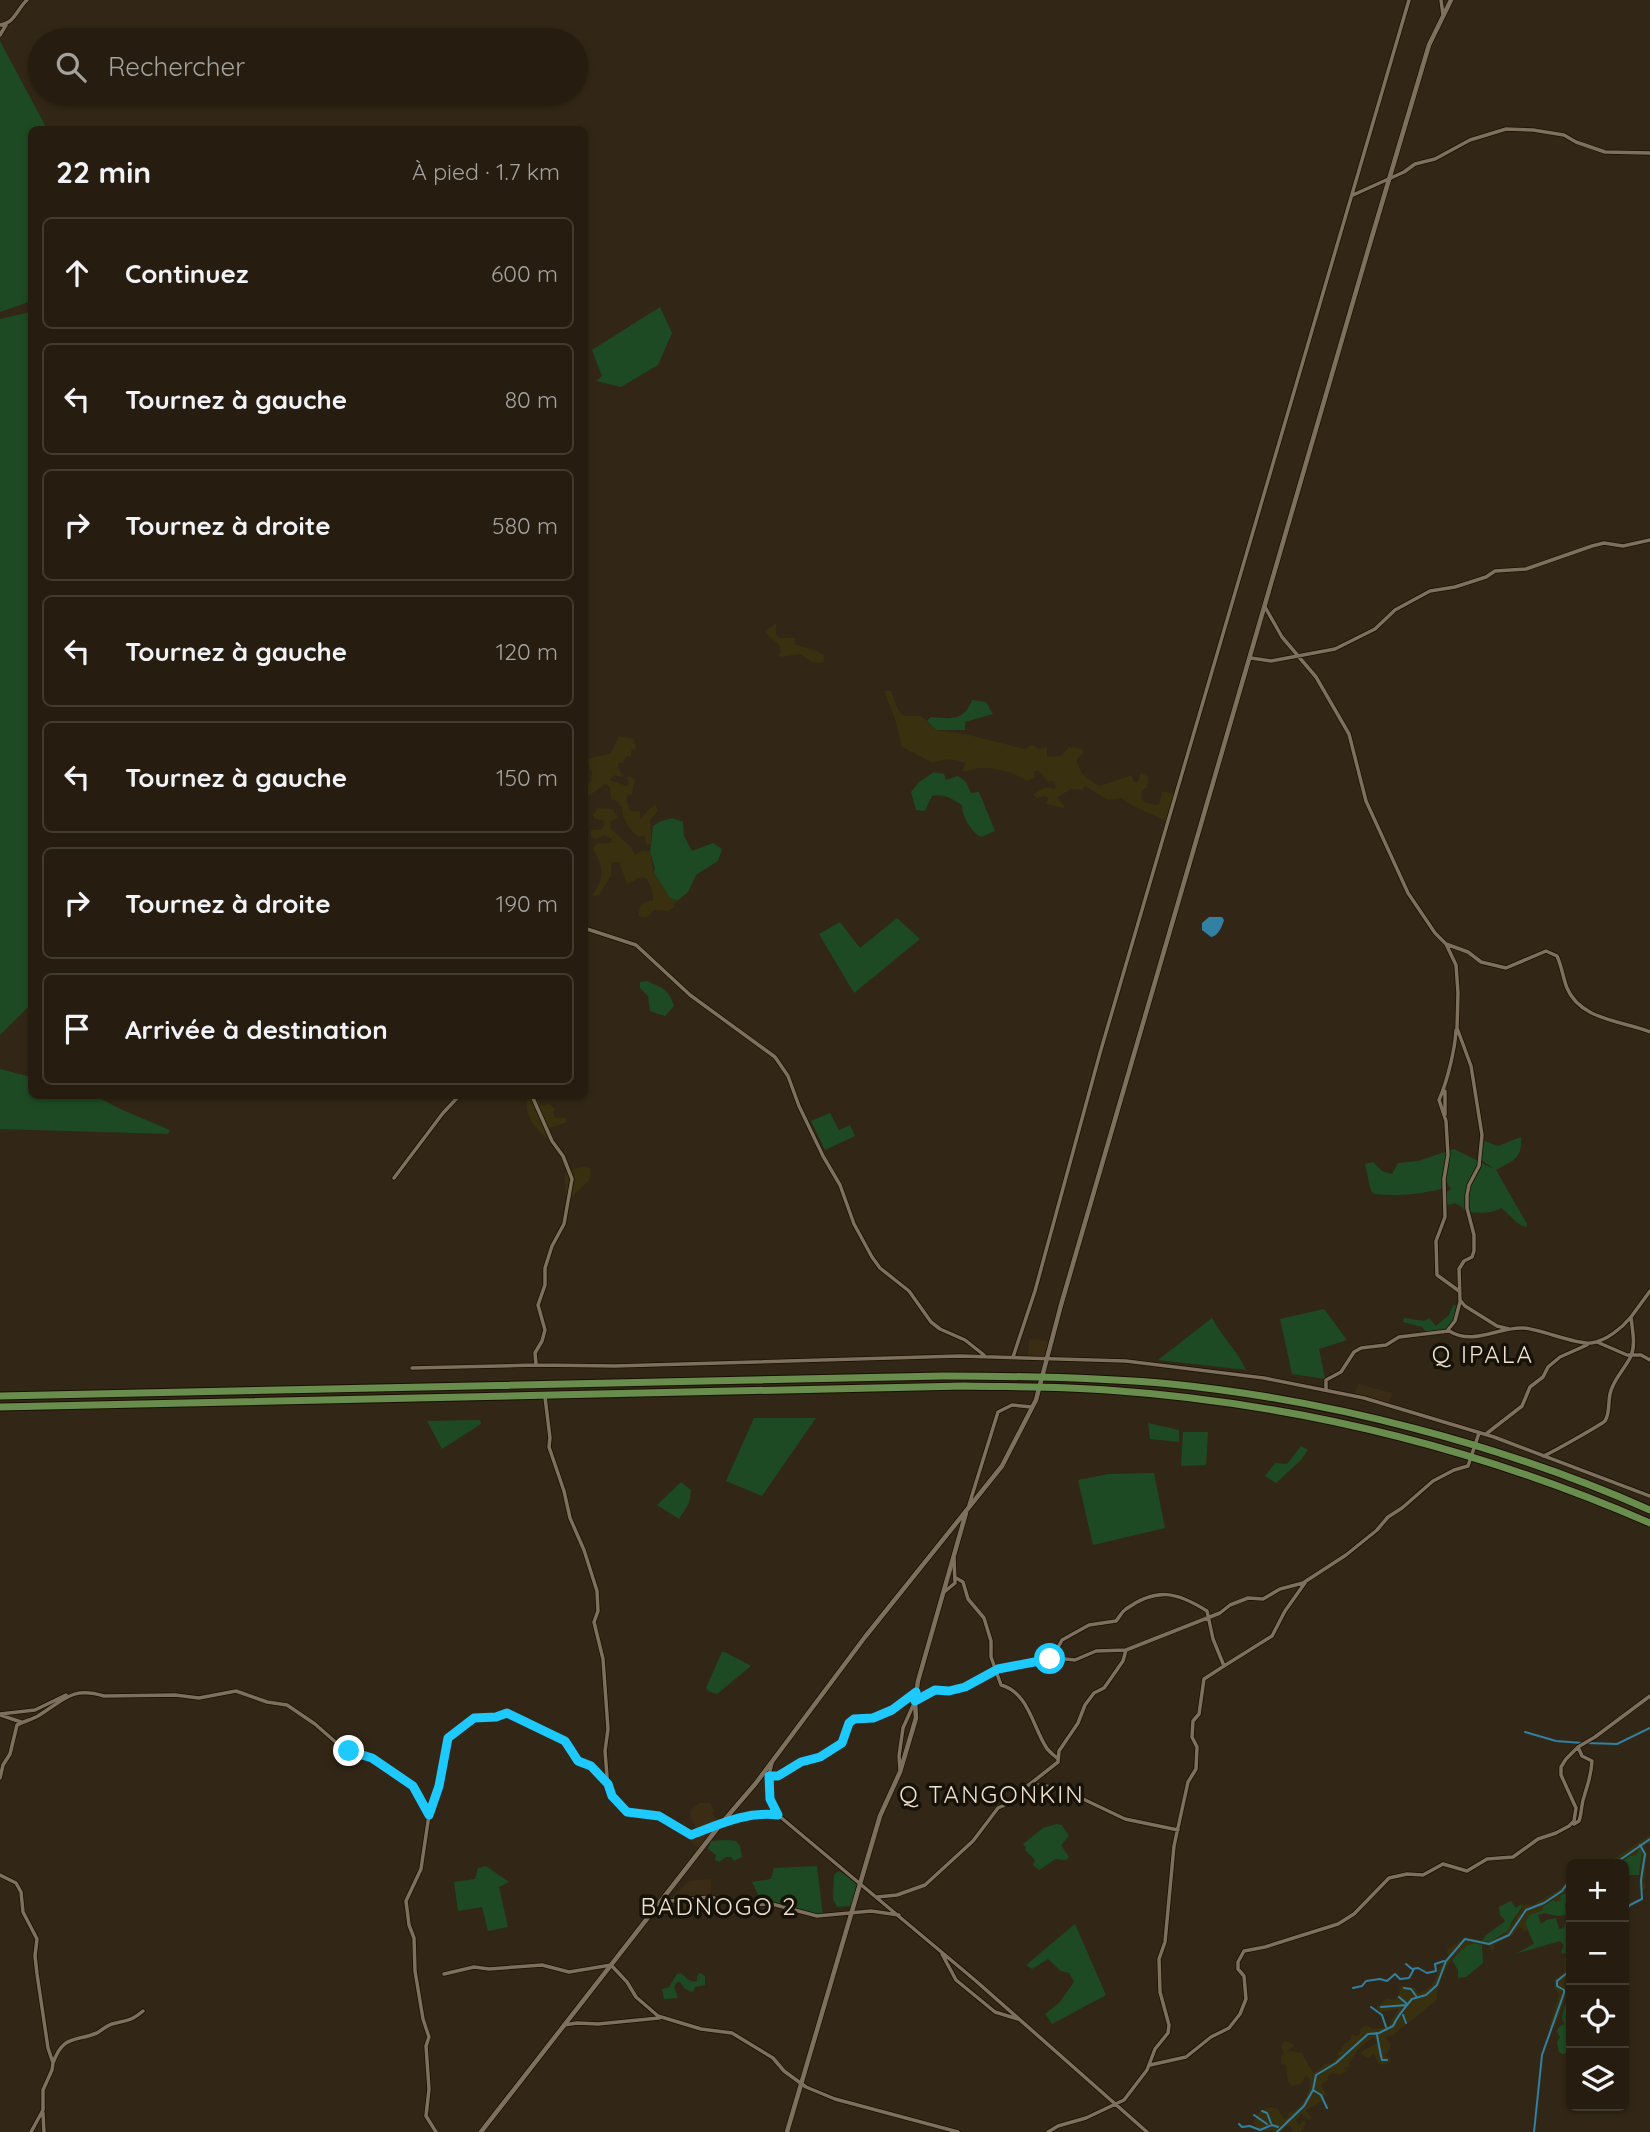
<!DOCTYPE html>
<html lang="fr">
<head>
<meta charset="utf-8">
<style>
  :root { --surface:#261d10; --page:#322a1e; --text:#f1f3f6; --muted:#a4a29f; --line:#423b30 }
  body { margin:0; font-family:Quicksand,sans-serif; background:var(--page); color:var(--text) }
  .controls { position:absolute; right:21px; bottom:21px; display:grid; overflow:hidden; border-radius:10px; box-shadow:0 2px 5px #0004 }
  .controls button { width:63px; height:63px; display:grid; place-items:center; padding:0; border:0; border-bottom:2px solid var(--line); background:var(--surface); color:var(--text); font:35px sans-serif }
  .stop { position:absolute; width:21px; height:21px; margin:-16px; border:5px solid #1ec9fd; border-radius:50%; background:#fff }
  .stop.end { background:#1ec9fd; border-color:#fff; box-shadow:0 2px 7px #0008 }
  .list { margin:0; padding:0; list-style:none }
  h2 { display:flex; justify-content:space-between; align-items:center; height:91px; margin:0; padding:0 28px; font-size:30px }
  h2 small { font-size:23px; font-weight:400; color:var(--muted) }
  .list li { display:grid; grid-template-columns:46px 1fr auto; gap:21px; align-items:center; box-sizing:border-box; height:112px; margin:0 14px 14px; padding:0 14px; border:2px solid var(--line); border-radius:10px }
  .list b { display:block; font-size:26px; white-space:nowrap }
  .list em { font-size:23px; font-style:normal; color:var(--muted) }
  .icon { flex:none; width:38px; height:38px; fill:none; stroke:currentColor; stroke-width:2; stroke-linecap:round; stroke-linejoin:round }
  .map { position:relative; flex:none; width:1650px; height:2132px; overflow:hidden }
  .search { position:absolute; background:var(--surface); box-shadow:0 2px 5px #0004; left:28px; top:28px; width:560px; height:77px; display:flex; align-items:center; gap:18px; box-sizing:border-box; padding:0 24px; border-radius:38px; color:var(--muted); font-size:26px }
  .panel { position:absolute; background:var(--surface); box-shadow:0 2px 5px #0004; left:28px; top:126px; width:560px; height:973px; border-radius:10px }
  .map>svg:first-child { display:block }
  .built { fill:#3b2c15 }
  .green { fill:#1d4a23 }
  .sand { fill:#38300f }
  .water { fill:#3280a2 }
  .lines { fill:none; stroke-linecap:round; stroke-linejoin:round }
  .stream { stroke:#3280a2; stroke-width:2 }
  .street-casing { stroke:#191002; stroke-width:5 }
  .secondary-casing { stroke:#191002; stroke-width:6 }
  .highway-casing { stroke:#191002; stroke-width:9 }
  .street { stroke:#7d705d; stroke-width:3.5 }
  .secondary { stroke:#7d705d; stroke-width:4.5 }
  .highway { stroke:#688d4d; stroke-width:7 }
  .route { stroke:#1ec9fd; stroke-width:9 }
  .labels { text-anchor:middle; stroke-width:7; stroke-linejoin:round; paint-order:stroke }
  .quarter-label { font-size:24px; letter-spacing:2px; fill:#efe0cb; stroke:#161109 }
</style>
</head>
<body>
<div class="map">
<svg width="1650" height="2132" viewBox="0 0 1650 2132">
  <rect width="100%" height="100%" fill="#322716"/>
  <path class="built" d="M1029,1339L1051,1341L1047,1358L1028,1357Z
    M1358,1384L1392,1393L1388,1405L1355,1396Z
    M700,1803H710L714,1811L712,1813L720,1825L701,1850L690,1841L698,1830L691,1819L690,1810Z
    M711,1879L710,1911L669,1909V1901L689,1881Z"/>
  <path class="green" d="M0,41L47,129L32,130L31,301L0,312Z
    M660,307L672,333L658,365L621,387L596,381L602,376L592,350Z
    M31,312L32,1003L0,1035V319Z
    M972,700L986,702L993,714L965,722V730H936L927,721L931,717C952,719 964,721 972,700Z
    M934,772L944,774L946,780L958,776L966,782L971,793L979,792L995,831L981,837C971,832 962,816 962,805C952,799 944,793 932,796L925,811L916,810L911,792L919,782Z
    M672,818L683,822L684,836L692,851L713,843L722,849L718,861L696,875L688,892L677,901L670,898L654,873L655,868L650,852L653,826L659,822Z
    M897,918L920,939L854,993L819,934L840,922L860,948Z
    M647,981C661,987 670,990 674,1006L665,1016L650,1011L648,996L640,988V982Z
    M0,1069L31,1077L32,1096H96L120,1109L170,1130L168,1134L0,1129Z
    M830,1113L839,1130L850,1125L855,1136L825,1150L811,1121Z
    M1521,1137C1522,1160 1514,1160 1496,1170L1527,1224L1526,1227C1516,1225 1510,1214 1501,1208C1492,1214 1477,1213 1466,1212L1462,1207L1455,1203L1448,1205L1444,1202V1194L1451,1189L1445,1180L1444,1188C1420,1195 1399,1196 1374,1194L1371,1191L1365,1164L1373,1162L1382,1171L1392,1174L1398,1163L1418,1161L1454,1149L1494,1169L1479,1158L1482,1140L1498,1146Z
    M1453,1305L1460,1306L1447,1331L1427,1333L1422,1327L1403,1322L1404,1318L1424,1321L1429,1318L1436,1326L1449,1315Z
    M1324,1309L1347,1340L1319,1349L1325,1379L1292,1374L1280,1319Z
    M1212,1318C1222,1337 1237,1350 1246,1370L1158,1360Z
    M754,1418H816L762,1496L726,1481Z
    M480,1420L481,1424L442,1449L427,1421Z
    M1148,1423L1179,1430V1442L1150,1439Z
    M1183,1432H1208L1206,1465L1181,1466Z
    M1301,1446L1308,1450L1301,1460L1276,1483L1265,1476L1275,1463L1287,1464Z
    M1154,1473L1165,1528L1093,1545L1078,1480L1108,1474Z
    M681,1482L691,1490L689,1503L679,1519L657,1505Z
    M722,1652H725L751,1666L717,1694L708,1691L706,1688Z
    M1056,1824L1062,1825L1069,1836L1061,1845L1069,1857L1066,1860L1056,1859L1039,1870L1033,1865L1035,1860L1025,1850L1026,1847L1023,1844L1043,1828Z
    M726,1840L736,1841L740,1846L742,1857L734,1861L731,1857H726L719,1862L715,1860L716,1855L708,1849L711,1841Z
    M1640,1847L1642,1852L1639,1875H1624V1864H1619Z
    M486,1866L509,1882L499,1887L508,1927L488,1931L482,1907L458,1911L454,1882L475,1879L478,1868Z
    M817,1866L823,1916L762,1903L752,1882L771,1879L774,1868Z
    M839,1871L854,1880L857,1884L851,1906L837,1907L833,1899L834,1875Z
    M1565,1893L1568,1902L1565,1904L1566,1915L1557,1916L1544,1913L1538,1915L1541,1924L1546,1920L1556,1918L1559,1929L1564,1928L1565,1923L1571,1922V1951L1563,1954L1561,1952L1564,1945L1560,1941L1515,1954L1534,1944L1525,1923L1529,1915L1543,1910V1906Z
    M1511,1901L1516,1908L1521,1904L1522,1907L1511,1923L1509,1930L1490,1942L1482,1941L1485,1936L1505,1921L1500,1915L1499,1907Z
    M1075,1924L1106,1995L1052,2024L1045,2014L1059,2003L1074,1982L1069,1973L1061,1971L1048,1959L1032,1969L1026,1965Z
    M1474,1943L1482,1945L1483,1963L1466,1977L1458,1978V1970L1452,1960L1465,1946Z
    M681,1973C687,1978 688,1982 697,1981V1976L700,1973L705,1976V1985L695,1987L693,1992L685,1989L680,1982H677L674,1987L678,1998L664,1999L662,1989L669,1987L677,1974Z
    M1571,1998V2051L1563,2054L1559,2052L1557,2042L1560,2038L1557,2031L1560,2026L1565,2024L1562,2019C1563,2011 1564,2003 1571,1998Z"/>
  <path class="sand" d="M774,624H776V635L779,638H795L794,644L817,651L825,656L823,663L812,662L800,654L781,657L778,655L781,653L779,645L765,632Z
    M884,691H891L898,710L905,716H921L936,730L965,734L1025,749L1032,745L1039,749L1047,747V757L1061,756L1069,747L1083,749L1084,753L1077,758C1076,771 1089,781 1100,786L1132,775L1134,782H1138L1141,773L1149,777L1147,788L1142,790V798L1144,802L1156,805L1159,804L1162,791L1177,795L1168,823C1153,813 1136,810 1121,798L1108,800L1085,786L1082,790L1071,789L1057,798L1065,806L1063,808L1046,804L1048,799L1046,796L1036,798L1033,794L1046,787L1054,789L1056,787L1054,782L1047,781L1038,770L1033,772L1035,777L1027,781C1013,771 982,763 966,772L962,771L966,763C953,759 945,758 933,763L902,747L895,719Z
    M619,736L634,739L636,749L631,751V757L627,756L622,763H618V767L623,777L615,775L609,780L627,786L629,784L627,778L630,776L635,780L632,794L627,796L626,800L631,811H640V819L655,804L658,811L650,820L652,843L646,845L645,836L639,837C631,832 621,818 622,808L618,802L611,799L610,787L606,784L587,797L585,786L591,781L592,771L589,767L588,759L611,753Z
    M598,808L613,809L618,818L611,821L610,828L631,847L635,855L642,850L650,852L654,873L670,898L677,901L673,905L675,907L668,911L654,910L646,918L638,916L640,907L644,902L653,900L652,890L647,879L642,877L627,884L619,862L612,863L611,876L599,895L592,896C606,875 603,870 593,848L598,843H611L612,839L604,835L596,839L591,837V830L602,829L605,821L594,818L593,815Z
    M528,1096H535L542,1106L549,1104L555,1109L553,1111L555,1118H566L567,1122L550,1128L548,1132L552,1141C537,1133 521,1112 528,1096Z
    M585,1166L591,1169L590,1179L568,1201L565,1189V1172Z
    M1650,1835V1843L1646,1844L1644,1847L1648,1855C1644,1864 1647,1872 1644,1880L1646,1887L1644,1890H1640L1639,1887L1642,1852L1640,1848L1636,1856H1629L1619,1864H1594L1607,1863Z
    M1571,1871L1570,1889L1560,1895L1561,1900L1556,1902L1552,1899L1543,1906V1910L1529,1915L1525,1923L1528,1931H1525L1519,1927L1513,1935L1494,1945V1950L1492,1951L1489,1946L1474,1943L1466,1946C1462,1952 1457,1952 1453,1958C1444,1970 1436,1987 1437,2000L1393,2035L1385,2037L1391,2044L1389,2051L1385,2055L1390,2058V2062L1383,2065L1378,2063L1374,2054L1368,2058L1361,2054V2052L1377,2043L1374,2037L1360,2047L1349,2063L1350,2066L1347,2068L1343,2066L1347,2071L1340,2075L1331,2073L1327,2077L1328,2080L1321,2084L1326,2094L1321,2102L1306,2110L1311,2117L1309,2120L1301,2114L1296,2120L1299,2125L1304,2120L1306,2123L1301,2132H1292L1293,2129L1290,2126H1286L1281,2132L1270,2130L1260,2132L1253,2122L1260,2111L1270,2107L1278,2109L1285,2120L1289,2116L1288,2113L1292,2111L1294,2112C1303,2103 1311,2093 1310,2079L1306,2076L1301,2084L1292,2086L1288,2082L1286,2065L1281,2064V2056L1284,2054L1281,2046L1284,2041L1293,2044L1294,2046L1287,2051L1302,2053L1313,2073L1326,2064L1332,2063L1338,2057L1337,2053L1342,2050V2046L1350,2040L1352,2034L1357,2036L1360,2034V2029L1366,2025L1373,2029L1389,2026L1398,2009L1381,2012L1377,2007L1387,1998L1394,2000L1399,1994L1400,1986L1415,1988L1418,1993C1443,1986 1432,1966 1449,1956L1447,1950L1465,1937L1490,1942L1506,1933L1522,1909L1521,1904L1533,1905L1563,1887Z
    M1571,1951V1974L1564,1982L1566,1996L1555,2027H1549L1559,1994L1554,1987L1555,1979L1564,1973V1958Z"/>
  <path class="water" d="M1209,917H1222L1224,920C1222,927 1218,936 1211,937L1202,930V923Z"/>
  <g class="lines">
    <path class="stream" d="M1525,1732L1556,1741L1582,1743
      M1587,1743L1617,1744L1650,1728
      M1614,1864L1650,1839
      M1624,1913L1630,1905L1642,1899L1641,1880L1645,1854L1640,1845
      M1406,1964L1412,1969L1418,1968L1427,1973L1436,1971L1435,1964L1444,1961
      M1353,1988L1362,1986L1366,1981L1380,1979L1387,1981L1395,1974L1400,1979L1409,1978L1414,1969
      M1404,1988L1411,1989L1416,1996
      M1399,1997L1406,2003
      M1371,2007L1382,2015L1386,2027
      M1381,2007L1407,2005
      M1403,2015L1406,2023
      M1377,2033C1377,2037 1381,2056 1382,2060H1387
      M1313,2090L1321,2095L1327,2108
      M1262,2111L1267,2113L1271,2123
      M1254,2115L1267,2124
      M1239,2124L1242,2127L1250,2126L1260,2130L1272,2125L1278,2127
      M1277,2132L1304,2106L1313,2090L1316,2075L1336,2063L1368,2034L1379,2033L1393,2026C1396,2019 1406,2006 1412,1999L1426,1995L1437,1985L1446,1961L1465,1939L1489,1944L1509,1935L1526,1910L1544,1903L1562,1891L1571,1878
      M1534,2132L1542,2055L1564,1993V1990L1557,1986V1981L1567,1973L1571,1956"/>
    <defs>
      <path id="street" d="M1441,0L1443,15
        M0,25C15,23 17,9 27,0
        M0,35L6,25
        M1353,195L1404,172L1415,164L1435,159L1470,140L1506,129L1533,130L1564,135L1576,142L1605,152L1650,153
        M1265,607L1282,637L1316,677L1349,734L1366,801L1408,893L1435,933L1446,944L1468,952L1481,962L1506,968L1546,951L1557,956C1562,967 1563,978 1567,988C1580,1020 1623,1021 1650,1032
        M1251,658L1271,661L1335,649L1375,629L1395,610L1430,591L1455,587L1486,577L1495,571L1526,569L1592,546L1604,543L1623,546L1650,540
        M584,928L636,945L690,995L775,1057L788,1076L799,1106L823,1156L840,1185L854,1224L872,1257L880,1268L909,1291L931,1322L940,1329L965,1340L984,1355
        M1446,944L1456,965L1458,993L1457,1028L1471,1066L1482,1135L1479,1166L1469,1185L1467,1195V1208L1474,1235V1251L1472,1257L1464,1261L1459,1269L1460,1300L1465,1306L1497,1326L1509,1329
        M1456,1030C1455,1050 1447,1082 1439,1100L1446,1121L1448,1155L1444,1179L1445,1217L1436,1241L1437,1275L1459,1291
        M1445,1091V1115
        M532,1096L552,1141L563,1156L572,1179L564,1224L552,1246L545,1268V1285L538,1305L545,1330L542,1341L535,1353L536,1364
        M394,1178L443,1113L459,1096
        M1447,1331L1455,1321L1460,1302
        M1597,1342L1627,1355H1641L1650,1360
        M1013,1357L1035,1291L1100,1053L1409,0
        M412,1368L536,1365L615,1366L960,1356L1126,1361L1264,1378L1364,1398L1494,1437L1650,1496
        M1326,1390V1380L1341,1372L1354,1352L1361,1348L1386,1345L1399,1337L1449,1331C1474,1346 1497,1327 1523,1328C1541,1329 1576,1345 1591,1343C1606,1341 1622,1328 1631,1317
        M545,1397L550,1438L549,1447L564,1491L570,1518L584,1550L597,1591L598,1611L594,1622L603,1659L608,1729L605,1751L608,1789L615,1800L629,1813L659,1816L686,1834H693C720,1822 748,1811 778,1815C768,1799 766,1782 772,1763
        M1486,1434L1522,1406L1530,1387L1543,1377L1548,1367L1560,1357L1587,1345
        M1543,1456C1548,1455 1602,1424 1605,1421C1610,1413 1608,1403 1610,1394C1613,1379 1625,1369 1631,1356C1636,1344 1632,1329 1631,1317L1650,1291
        M969,1505L998,1412L1012,1405L1032,1407
        M956,1578L963,1582L968,1599L984,1618L991,1641V1657L1001,1685C1028,1692 1033,1727 1046,1747C1049,1752 1054,1755 1058,1759
        M943,1593L955,1583L954,1558
        M1042,1660L1054,1655L1062,1640L1089,1625L1116,1621C1120,1617 1121,1612 1126,1609C1157,1587 1177,1592 1207,1611L1213,1639L1224,1666L1204,1679L1199,1714L1193,1721L1192,1737L1197,1747L1196,1769L1188,1782L1174,1846L1165,1942L1159,1959L1160,1992L1169,2025L1168,2033L1155,2049L1147,2070L1124,2100L1086,2118L1058,2126L1048,2132
        M1224,1666L1272,1636L1285,1611L1307,1580
        M0,1714L35,1710L66,1695
        M0,1715L21,1722
        M900,1769L899,1756L903,1728L915,1701L930,1691L955,1690L998,1669L1055,1658L1075,1660L1096,1651L1126,1650L1220,1613L1230,1605L1248,1598L1263,1599L1280,1589L1303,1583L1346,1555L1377,1530L1388,1517L1402,1508L1433,1481L1454,1470L1468,1466L1479,1433
        M769,1776H778L801,1762L820,1757L842,1743L850,1723L854,1719L873,1718L892,1710L916,1692
        M0,1778L3,1765L10,1754L17,1725C24,1721 31,1720 38,1716C64,1700 72,1686 104,1696L175,1695L199,1698L236,1691L267,1702L287,1705L315,1724L340,1746L372,1758L413,1785L421,1805L429,1816
        M1030,1784L1058,1762L1059,1751L1078,1723L1085,1705L1094,1693L1104,1688L1109,1681L1123,1661L1126,1650
        M778,1815L976,1981L1147,2132
        M1574,1824L1579,1821C1582,1813 1581,1805 1584,1797C1588,1782 1591,1778 1592,1761L1582,1756L1578,1747
        M0,1875L16,1883L21,1892L23,1912L37,1939L35,1956L37,1974L48,2048L53,2063L52,2070L43,2090V2110L31,2132
        M877,1897L897,1895L925,1885L973,1841L998,1808L1014,1801L1024,1788L1030,1784L1060,1788L1125,1819L1178,1830
        M660,1902L710,1897L738,1905L772,1904L817,1916L871,1911L899,1915
        M942,1954L956,1980L995,2012L1018,2019
        M444,1974L474,1967L489,1969L542,1965L569,1972L611,1965L627,1982L636,1997L658,2016L701,2029L732,2033L773,2058L784,2071L806,2087L835,2099L958,2132
        M564,2025L577,2023L598,2024L659,2018
        M53,2063C63,2035 74,2042 97,2033C102,2030 106,2026 112,2024C126,2020 130,2022 143,2011
        M1150,2065L1186,2057L1211,2037L1229,2028L1240,2014L1246,1999L1244,1976L1238,1969V1962L1244,1951L1265,1947L1338,1924L1354,1914L1389,1878L1407,1874L1423,1875L1443,1864L1467,1871L1487,1859L1513,1857L1538,1839L1556,1833L1569,1826L1574,1821L1576,1808L1561,1775V1767L1566,1759L1578,1747L1595,1737L1650,1696
        M43,2113L44,2132
        M436,2132L426,2116L429,2089L426,2046L429,2037L423,2019L415,1971L414,1938L409,1925L406,1901L421,1869L430,1808L439,1786L448,1738L474,1718L496,1717L507,1713L547,1731L565,1741L578,1761L591,1766L606,1783"/>
      <path id="secondary" d="M481,2132L720,1825L756,1783L865,1637L986,1486L1002,1466L1036,1400L1061,1305L1371,240L1429,45L1451,0
        M787,2132L880,1816L900,1772L916,1718L915,1701L918,1681L966,1513"/>
      <path id="highway" d="M0,1396L943,1376C1019,1376 1095,1377 1171,1384C1330,1400 1504,1445 1650,1510
        M0,1407L964,1386C1012,1387 1060,1386 1107,1390C1295,1403 1478,1448 1650,1523"/>
    </defs>
    <use href="#street" class="street-casing"/>
    <use href="#secondary" class="secondary-casing"/>
    <use href="#highway" class="highway-casing"/>
    <use href="#street" class="street"/>
    <use href="#secondary" class="secondary"/>
    <use href="#highway" class="highway"/>
  </g>
  <g class="lines">
    <path class="route" d="M349,1751L372,1758L413,1786L429,1815L439,1786L448,1738L474,1718L496,1717L507,1713L565,1741L578,1761L591,1766L608,1784L612,1796L627,1812L659,1816L691,1835C720,1824 747,1811 778,1815L770,1799L769,1776H778L801,1762L820,1757L842,1743L849,1723L854,1719L873,1718L892,1710L916,1692L915,1701L935,1690L949,1691L965,1687L998,1669L1050,1659"/>
  </g>
  <g class="labels">
    <g class="quarter-label">
      <text x="1483" y="1363">Q IPALA</text>
      <text x="992" y="1803">Q TANGONKIN</text>
      <text x="719" y="1915">BADNOGO 2</text>
    </g>
  </g>
</svg>
<div class="controls">
<button>+</button>
<button>−</button>
<button><svg class="icon" aria-label="locate" viewBox="0 0 24 24"><circle cx="12" cy="12" r="6"/><path d="M12 2v4M12 18v4M2 12h4M18 12h4"/></svg></button>
<button><svg class="icon" aria-label="layers" viewBox="0 0 24 24"><path d="M12 4l9 5-9 5-9-5zM3 14l9 5 9-5"/></svg></button>
</div>
<div class="stop" style="left:1050px;top:1659px"></div>
<div class="stop end" style="left:349px;top:1751px"></div>
<div class="search"><svg class="icon" aria-label="search" viewBox="0 0 24 24"><circle cx="10" cy="10" r="6"/><path d="M15 15l6 6"/></svg>Rechercher</div>
<section class="panel">
<h2>22 min<small>À pied · 1.7 km</small></h2>
<ul class="list">
<li><svg class="icon" aria-label="ahead" viewBox="0 0 24 24"><path d="M12 20V5M6 11l6-6 6 6"/></svg><div><b>Continuez</b></div><em>600 m</em></li>
<li><svg class="icon" aria-label="left" viewBox="0 0 24 24"><path d="M17 20v-9H6M10 6l-5 5 5 5"/></svg><div><b>Tournez à gauche</b></div><em>80 m</em></li>
<li><svg class="icon" aria-label="right" viewBox="0 0 24 24"><path d="M7 20v-9h11M14 6l5 5-5 5"/></svg><div><b>Tournez à droite</b></div><em>580 m</em></li>
<li><svg class="icon" aria-label="left" viewBox="0 0 24 24"><path d="M17 20v-9H6M10 6l-5 5 5 5"/></svg><div><b>Tournez à gauche</b></div><em>120 m</em></li>
<li><svg class="icon" aria-label="left" viewBox="0 0 24 24"><path d="M17 20v-9H6M10 6l-5 5 5 5"/></svg><div><b>Tournez à gauche</b></div><em>150 m</em></li>
<li><svg class="icon" aria-label="right" viewBox="0 0 24 24"><path d="M7 20v-9h11M14 6l5 5-5 5"/></svg><div><b>Tournez à droite</b></div><em>190 m</em></li>
<li><svg class="icon" aria-label="arrive" viewBox="0 0 24 24"><path d="M6 21V4h12l-3 4 3 4H6"/></svg><div><b>Arrivée à destination</b></div></li>
</ul>
</section>
</div>
</body>
</html>
